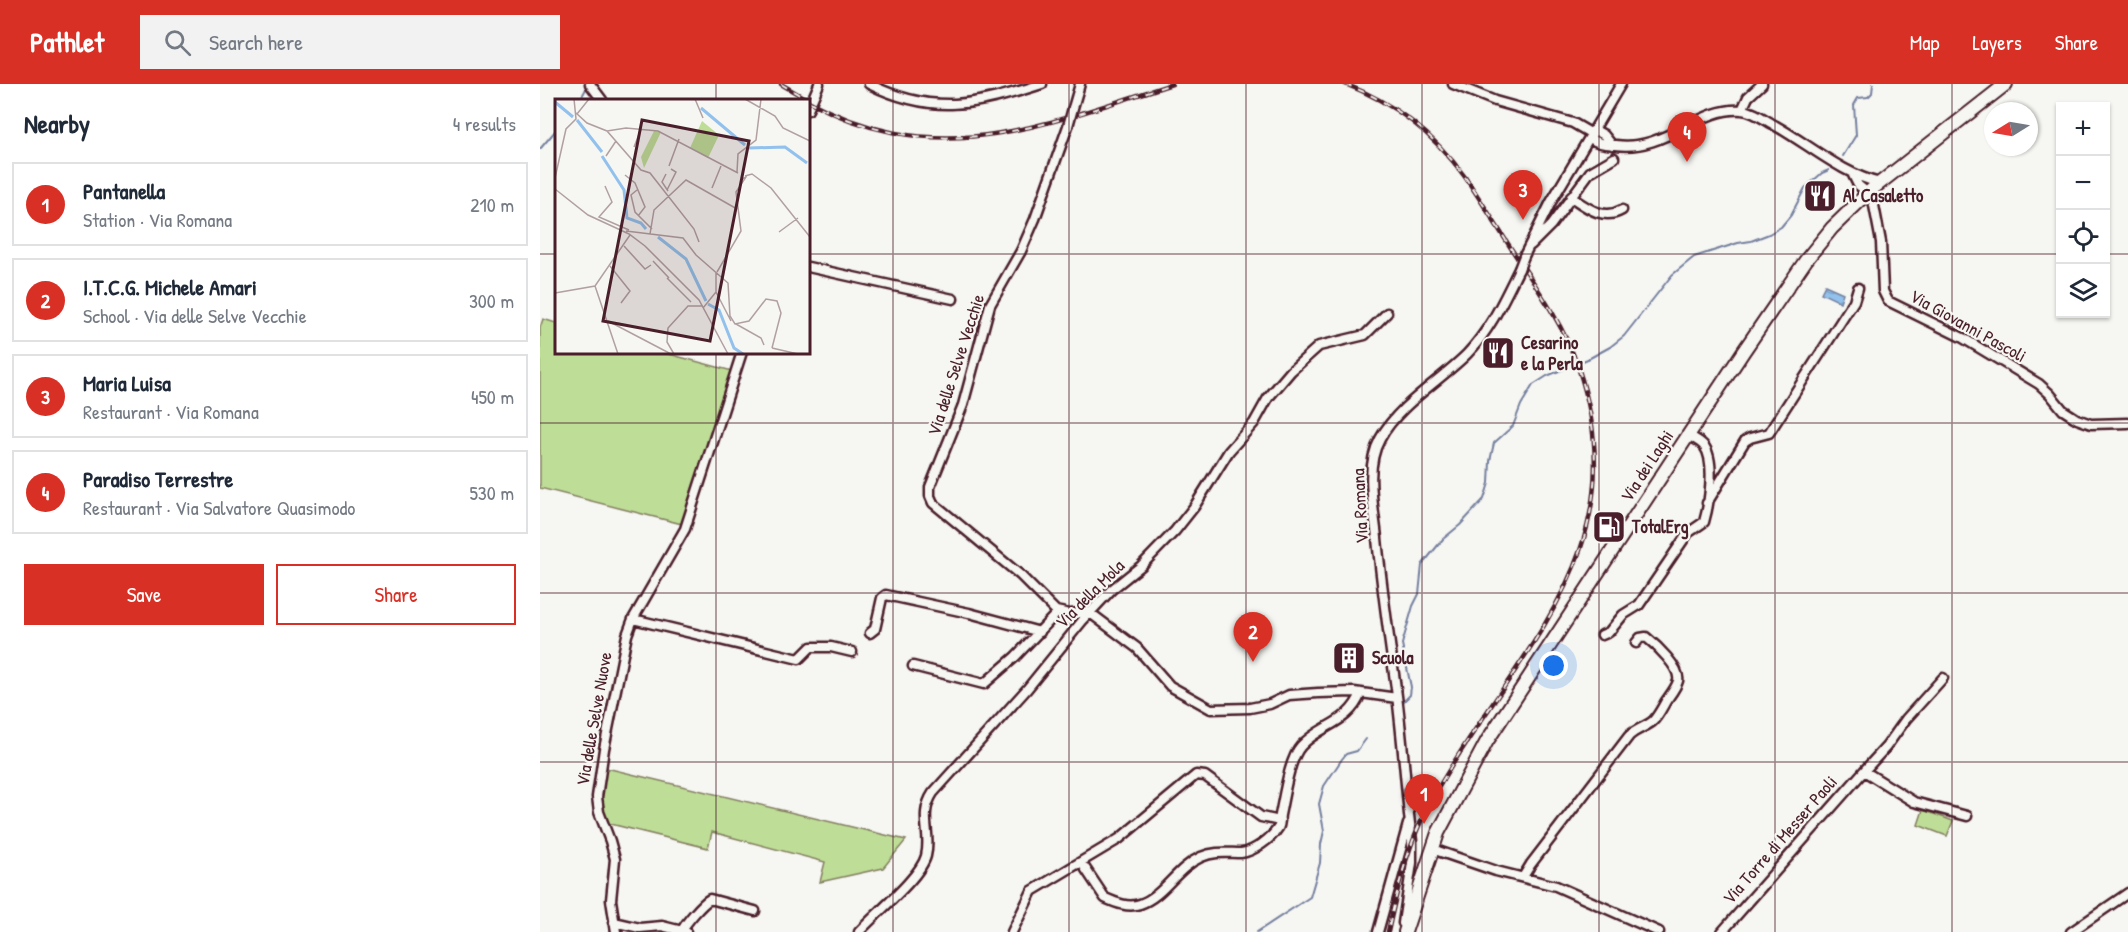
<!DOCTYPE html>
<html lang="en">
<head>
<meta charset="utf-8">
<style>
  :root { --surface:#fff; --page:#f2f2f3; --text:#1f2937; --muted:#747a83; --line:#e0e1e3; --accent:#d93025 }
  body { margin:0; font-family:"Patrick Hand",sans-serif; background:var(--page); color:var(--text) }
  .controls { position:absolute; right:18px; top:18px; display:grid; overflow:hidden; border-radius:0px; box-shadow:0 2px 4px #0004 }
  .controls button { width:54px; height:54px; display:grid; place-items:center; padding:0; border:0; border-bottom:2px solid var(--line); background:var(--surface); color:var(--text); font:30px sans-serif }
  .compass { position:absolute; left:1444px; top:18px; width:54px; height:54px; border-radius:50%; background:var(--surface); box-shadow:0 2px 4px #0004; rotate:259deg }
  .you { position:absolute; left:1014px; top:582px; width:21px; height:21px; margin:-15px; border:4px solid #fff; border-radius:50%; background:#1a73e8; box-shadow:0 0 0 9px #1a73e833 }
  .badge { display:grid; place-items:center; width:39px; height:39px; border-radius:50%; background:var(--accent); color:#fff; font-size:20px; font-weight:700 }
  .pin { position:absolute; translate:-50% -50px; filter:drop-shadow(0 2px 3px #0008) }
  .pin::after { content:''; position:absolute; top:32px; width:21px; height:18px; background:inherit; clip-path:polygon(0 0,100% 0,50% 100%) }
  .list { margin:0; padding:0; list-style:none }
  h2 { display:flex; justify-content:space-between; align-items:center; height:78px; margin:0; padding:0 24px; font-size:26px }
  h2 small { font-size:20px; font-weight:400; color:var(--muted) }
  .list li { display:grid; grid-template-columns:39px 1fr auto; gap:18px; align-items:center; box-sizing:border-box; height:84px; margin:0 12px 12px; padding:0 12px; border:2px solid var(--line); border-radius:0px }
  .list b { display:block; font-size:22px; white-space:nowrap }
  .list p { margin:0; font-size:20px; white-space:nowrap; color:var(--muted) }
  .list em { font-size:20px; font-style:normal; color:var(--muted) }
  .actions { display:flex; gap:12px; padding:18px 24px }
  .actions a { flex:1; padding:14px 0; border:2px solid var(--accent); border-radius:0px; text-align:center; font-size:21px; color:var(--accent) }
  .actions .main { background:var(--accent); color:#fff }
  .icon { flex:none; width:33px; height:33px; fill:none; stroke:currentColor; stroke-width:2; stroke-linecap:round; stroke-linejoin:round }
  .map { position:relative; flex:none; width:1588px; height:848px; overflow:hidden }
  header { display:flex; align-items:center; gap:36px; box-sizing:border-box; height:84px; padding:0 30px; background:var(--accent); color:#fff }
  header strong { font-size:28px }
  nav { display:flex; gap:33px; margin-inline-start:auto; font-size:21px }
  .search { width:420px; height:54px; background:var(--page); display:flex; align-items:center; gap:15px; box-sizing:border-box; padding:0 21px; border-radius:0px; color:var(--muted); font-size:22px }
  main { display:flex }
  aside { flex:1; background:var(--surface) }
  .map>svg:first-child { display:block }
  .green { fill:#bede97; stroke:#847e61; stroke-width:1.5 }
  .water { fill:url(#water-waves); stroke:#75809f; stroke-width:1.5 }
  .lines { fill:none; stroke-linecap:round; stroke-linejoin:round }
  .stream { stroke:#75809f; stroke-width:2 }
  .street-casing { stroke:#4a1f2b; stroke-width:13 }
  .secondary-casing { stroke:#4a1f2b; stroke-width:16 }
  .street { stroke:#f6f6f2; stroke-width:8 }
  .secondary { stroke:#f6f6f2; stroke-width:12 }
  .rail-casing { stroke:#4a1f2b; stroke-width:4.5 }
  .rail { stroke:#f6f6f2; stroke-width:2; stroke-dasharray:7; stroke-linecap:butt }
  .street-bridge-casing { stroke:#4a1f2b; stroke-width:13; stroke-linecap:butt }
  .street-bridge { stroke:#f6f6f2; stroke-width:8 }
  .grid { fill:none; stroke:#4a1f2b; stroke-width:1.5; stroke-opacity:0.55 }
  .labels { text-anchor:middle; stroke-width:4.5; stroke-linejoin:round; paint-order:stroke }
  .poi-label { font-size:18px; font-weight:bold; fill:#4a1f2b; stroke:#f6f6f2; text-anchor:start }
  .street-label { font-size:18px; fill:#4a1f2b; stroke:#f6f6f2 }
  .inset-river { fill:none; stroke:#91c1ec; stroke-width:3 }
  .inset-road { fill:none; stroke:#b1a0a2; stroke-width:1.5 }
  .view { fill:#4a1f2b; fill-opacity:0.15; stroke:#4a1f2b; stroke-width:3 }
  .inset-edge { fill:none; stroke:#4a1f2b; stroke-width:3 }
</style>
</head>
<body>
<header>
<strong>Pathlet</strong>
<div class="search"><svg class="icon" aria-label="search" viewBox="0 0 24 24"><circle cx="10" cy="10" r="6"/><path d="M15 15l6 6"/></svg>Search here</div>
<nav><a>Map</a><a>Layers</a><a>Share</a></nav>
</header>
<main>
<aside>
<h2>Nearby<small>4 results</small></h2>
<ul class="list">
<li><span class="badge">1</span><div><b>Pantanella</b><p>Station · Via Romana</p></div><em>210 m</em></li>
<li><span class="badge">2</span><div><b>I.T.C.G. Michele Amari</b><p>School · Via delle Selve Vecchie</p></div><em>300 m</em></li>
<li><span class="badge">3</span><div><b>Maria Luisa</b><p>Restaurant · Via Romana</p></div><em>450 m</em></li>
<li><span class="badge">4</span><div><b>Paradiso Terrestre</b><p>Restaurant · Via Salvatore Quasimodo</p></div><em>530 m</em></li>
</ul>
<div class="actions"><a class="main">Save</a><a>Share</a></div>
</aside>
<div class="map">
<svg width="1588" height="848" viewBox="0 0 1588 848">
  <defs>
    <pattern id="water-waves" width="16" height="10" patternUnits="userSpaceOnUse" patternTransform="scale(1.5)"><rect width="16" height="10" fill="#91c1ec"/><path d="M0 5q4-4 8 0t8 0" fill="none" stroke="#7fa5cb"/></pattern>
  </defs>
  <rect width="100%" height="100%" fill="#f6f6f2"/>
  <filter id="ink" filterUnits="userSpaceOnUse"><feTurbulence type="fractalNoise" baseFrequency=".0167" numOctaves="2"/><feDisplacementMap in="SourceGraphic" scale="12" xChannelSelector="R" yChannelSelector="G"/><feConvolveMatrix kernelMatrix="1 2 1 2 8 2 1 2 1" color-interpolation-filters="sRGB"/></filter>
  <g filter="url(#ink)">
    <path class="green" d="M3,235L16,239V268L125,269L196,288L146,441L0,404V244Z
      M62,683L366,756L343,784L280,798L285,778L172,748L168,764L67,739L57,718Z
      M1383,726L1413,737L1407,752L1378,741Z"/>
    <path class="water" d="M1285,201L1303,209L1300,218L1281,209Z"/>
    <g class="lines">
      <path class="stream" d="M40,16L47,3
        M0,65L16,46
        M1303,72L1316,51L1314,21L1318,14L1328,13L1332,9L1333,0
        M863,618L870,611L871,603L862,560L873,522L879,510L882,481L903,455L920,441L944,415L949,399L950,377L954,359L973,342L981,321L993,301L1007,292L1050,274L1070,263L1084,252L1132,191L1154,173L1198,159L1211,157L1229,150L1241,143L1251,131L1265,104L1282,89L1289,86
        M717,848L770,813L780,779L781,760L784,747L779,720L784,702L802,675L806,670L817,667L826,655"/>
      <defs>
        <path id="street" d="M50,0L62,16
          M329,0C394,32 436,21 502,0
          M913,0L955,17L1033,39L1052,50
          M533,24L540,0
          M268,26L279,0
          M1202,26L1208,13L1222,0
          M528,42L495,135L481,167L450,221L423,321L390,403V412L393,419L480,491L516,527L530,530L549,528L597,564L630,602L671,625L710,624L730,620L749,611L778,609L814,608L857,614
          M1055,46L1064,51L1072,61
          M1050,54C1058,60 1066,60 1076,61C1125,68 1160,22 1202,26C1214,27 1225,36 1236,42C1268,60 1304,91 1340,99
          M1312,89L1318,101L1328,109
          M1331,106L1341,158L1343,207L1348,217L1423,254L1499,300L1510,310L1523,326L1537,335L1551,340L1588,339
          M1031,113C1046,123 1063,137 1082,126
          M991,161L1011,141L1050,88L1074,74
          M984,172L1011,118L1081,0
          M268,183L413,215
          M1167,419L1205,357L1210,354L1229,349L1314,217L1318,204
          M93,535L259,575L271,563H291L312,568
          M330,549L335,545L342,514L346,511L429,529L500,548
          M1062,551L1069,548L1083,531L1099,521L1148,449L1164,438C1169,421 1176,377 1164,362C1160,357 1154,355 1149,351
          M373,582L444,600L475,573L518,528
          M1324,687L1346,663L1366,635L1403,594
          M892,765L956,787L1016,802L1119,848
          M541,778L565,814C576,819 588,824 600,820C624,812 636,784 661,773C675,767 686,769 701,769C713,768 731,755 738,744C741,740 739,736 740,731C744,713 749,675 761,662C781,640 809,640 821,609
          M983,793L991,780L1089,652C1096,645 1106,643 1113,637C1118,632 1122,624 1126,617C1130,611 1136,604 1138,597C1141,584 1116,561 1106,553L1100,554L1096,559
          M74,838L100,844L122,842L146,848
          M863,839L872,779V757C866,709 863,660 857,612C850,559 842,507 837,454C834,423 824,384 840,355C858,321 900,297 927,270C951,245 964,215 979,185
          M142,847C145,839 163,819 170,815L215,827
          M76,848L71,816L75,775L70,757L59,728L57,713L64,665L87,551L93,535L145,445L202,268
          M319,848C335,830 380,794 386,772C392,749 378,732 393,709L487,605L543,536L571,506L601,482L635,447L654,423L689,367L714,339L728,314L751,287L779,262L825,251L847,229
          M472,848L492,807L579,755L656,691L665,692L721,733L740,737
          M838,848L868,740
          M1182,848L1324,687L1374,718L1427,732
          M1531,848L1588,809"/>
        <path id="secondary" d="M865,848L898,749L947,657L1203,268L1266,176L1292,144L1331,106L1466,0"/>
      </defs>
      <use href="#street" class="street-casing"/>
      <use href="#secondary" class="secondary-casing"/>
      <use href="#street" class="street"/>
      <use href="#secondary" class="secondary"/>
      <defs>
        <path id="rail" d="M241,0L268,16
          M805,0C855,19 894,50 925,93C942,118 958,144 974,169C998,205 1024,242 1038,283C1101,472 973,568 892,715C869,757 858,801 848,848
          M268,17C399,88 503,41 632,0"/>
      </defs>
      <use href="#rail" class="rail-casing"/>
      <use href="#rail" class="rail"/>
      <defs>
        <path id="street-bridge" d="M528,42L533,24
          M979,185L984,172"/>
      </defs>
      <use href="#street-bridge" class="street-bridge-casing"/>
      <use href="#street-bridge" class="street-bridge"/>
    </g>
  </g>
  <path class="grid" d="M176,0V16M353,0V848M529,0V848M706,0V848M882,0V848M1059,0V848M1235,0V848M1412,0V848M0,170H16M268,170H1520M1566,170H1588M176,268V848M0,339H1588M0,509H1588M0,678H1588"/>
  <defs>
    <symbol id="restaurant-square" viewBox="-11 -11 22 22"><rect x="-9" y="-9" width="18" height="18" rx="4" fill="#4a1f2b" stroke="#f6f6f2"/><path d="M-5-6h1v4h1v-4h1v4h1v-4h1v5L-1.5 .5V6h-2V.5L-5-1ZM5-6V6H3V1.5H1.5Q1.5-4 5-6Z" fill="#fff"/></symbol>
    <symbol id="fuel-square" viewBox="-11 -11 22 22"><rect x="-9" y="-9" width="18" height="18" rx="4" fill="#4a1f2b" stroke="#f6f6f2"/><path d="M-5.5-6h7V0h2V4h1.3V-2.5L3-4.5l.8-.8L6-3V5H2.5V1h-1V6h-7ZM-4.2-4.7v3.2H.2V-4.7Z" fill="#fff"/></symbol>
    <symbol id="building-square" viewBox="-11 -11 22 22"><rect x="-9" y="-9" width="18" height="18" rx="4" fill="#4a1f2b" stroke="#f6f6f2"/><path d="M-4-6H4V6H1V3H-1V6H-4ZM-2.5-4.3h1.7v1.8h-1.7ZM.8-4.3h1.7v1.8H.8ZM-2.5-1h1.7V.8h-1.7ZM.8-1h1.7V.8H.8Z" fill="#fff"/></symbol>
  </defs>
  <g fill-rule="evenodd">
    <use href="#restaurant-square" x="1261" y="93" width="38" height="38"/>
    <use href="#restaurant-square" x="939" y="250" width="38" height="38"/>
    <use href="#fuel-square" x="1050" y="424" width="38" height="38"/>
    <use href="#building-square" x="790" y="555" width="38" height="38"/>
  </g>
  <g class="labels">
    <g class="poi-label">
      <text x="1303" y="118">Al Casaletto</text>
      <text x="981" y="265">Cesarino<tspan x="981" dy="21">e la Perla</tspan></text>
      <text x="1092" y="449">TotalErg</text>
      <text x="832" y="580">Scuola</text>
    </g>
    <g class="street-label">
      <text transform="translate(1428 242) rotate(29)" y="6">Via Giovanni Pascoli</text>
      <text transform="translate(416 281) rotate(-72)" y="6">Via delle Selve Vecchie</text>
      <text transform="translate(1107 382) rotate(-57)" y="6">Via dei Laghi</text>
      <text transform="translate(820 422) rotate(-93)" y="6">Via Romana</text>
      <text transform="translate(550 510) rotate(-45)" y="6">Via della Mola</text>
      <text transform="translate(54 635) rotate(-80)" y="6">Via delle Selve Nuove</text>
      <text transform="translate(1240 756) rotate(-49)" y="6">Via Torre di Messer Paoli</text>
    </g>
  </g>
  <g transform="translate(15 15)">
    <rect width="255" height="255" fill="#f6f6f2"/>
    <path d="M147,22L164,36L153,59L135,49ZM99,32L106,33L89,69L86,58Z" fill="#bede97"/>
    <path class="inset-river" d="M0,3L18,18M146,9L190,46M22,21L47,53M194,49L230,48L252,64M47,57L69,91L72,119L86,124L91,130M103,138L131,160L151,202M153,205L164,211L179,249L188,255"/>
    <path class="inset-road" d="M140,0L148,19M190,0L220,17L228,29L255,42M20,13L32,24L52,32L86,71L95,74L139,130L144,143M22,15L34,0M52,32L71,29L103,32L183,74M79,48L86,30M51,57L61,42M114,67L124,40M182,73L183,55L201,41L206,0M111,75L107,83L113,92M70,76L80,84L90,108L83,117M190,77L197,75L216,89L255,138M0,79L11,30L21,20L19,0M50,87L57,103L44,118L74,131M157,89L166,67M0,90L33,116L74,135L90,147L144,201L173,255M82,91L76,96L80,113L97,130M112,91L121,73L116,70M71,132L128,139L141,156L173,184L175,217L180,225L194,222L211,200L222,202L226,214L217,249M224,133L243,119M95,135L99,111L131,81L182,110M69,147L90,170L96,166M98,162L114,179M55,167L75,192L66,204M162,173L186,132L181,93L191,78L187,80M112,179L136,203M40,187L63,255M161,193L176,222M0,194L40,187L75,136M148,209L161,193V173M53,222L116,255M181,225L206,239L209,246M217,249L243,255M119,255L112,243L113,229L133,207H148"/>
    <path class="view" d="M87,21L194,42L155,242L48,222Z"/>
    <rect width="255" height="255" class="inset-edge"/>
  </g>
</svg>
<div class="controls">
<button>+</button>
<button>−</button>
<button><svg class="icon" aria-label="locate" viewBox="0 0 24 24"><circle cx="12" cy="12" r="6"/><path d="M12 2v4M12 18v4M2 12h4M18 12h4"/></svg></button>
<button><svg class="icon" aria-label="layers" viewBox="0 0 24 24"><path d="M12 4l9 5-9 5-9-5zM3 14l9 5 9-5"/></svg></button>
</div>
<svg class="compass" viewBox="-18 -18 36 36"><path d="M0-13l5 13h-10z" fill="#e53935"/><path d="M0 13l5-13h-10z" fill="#747a83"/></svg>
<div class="you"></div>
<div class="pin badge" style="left:884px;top:740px">1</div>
<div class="pin badge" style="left:713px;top:578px">2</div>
<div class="pin badge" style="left:983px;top:136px">3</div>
<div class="pin badge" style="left:1147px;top:78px">4</div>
</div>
</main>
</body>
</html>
